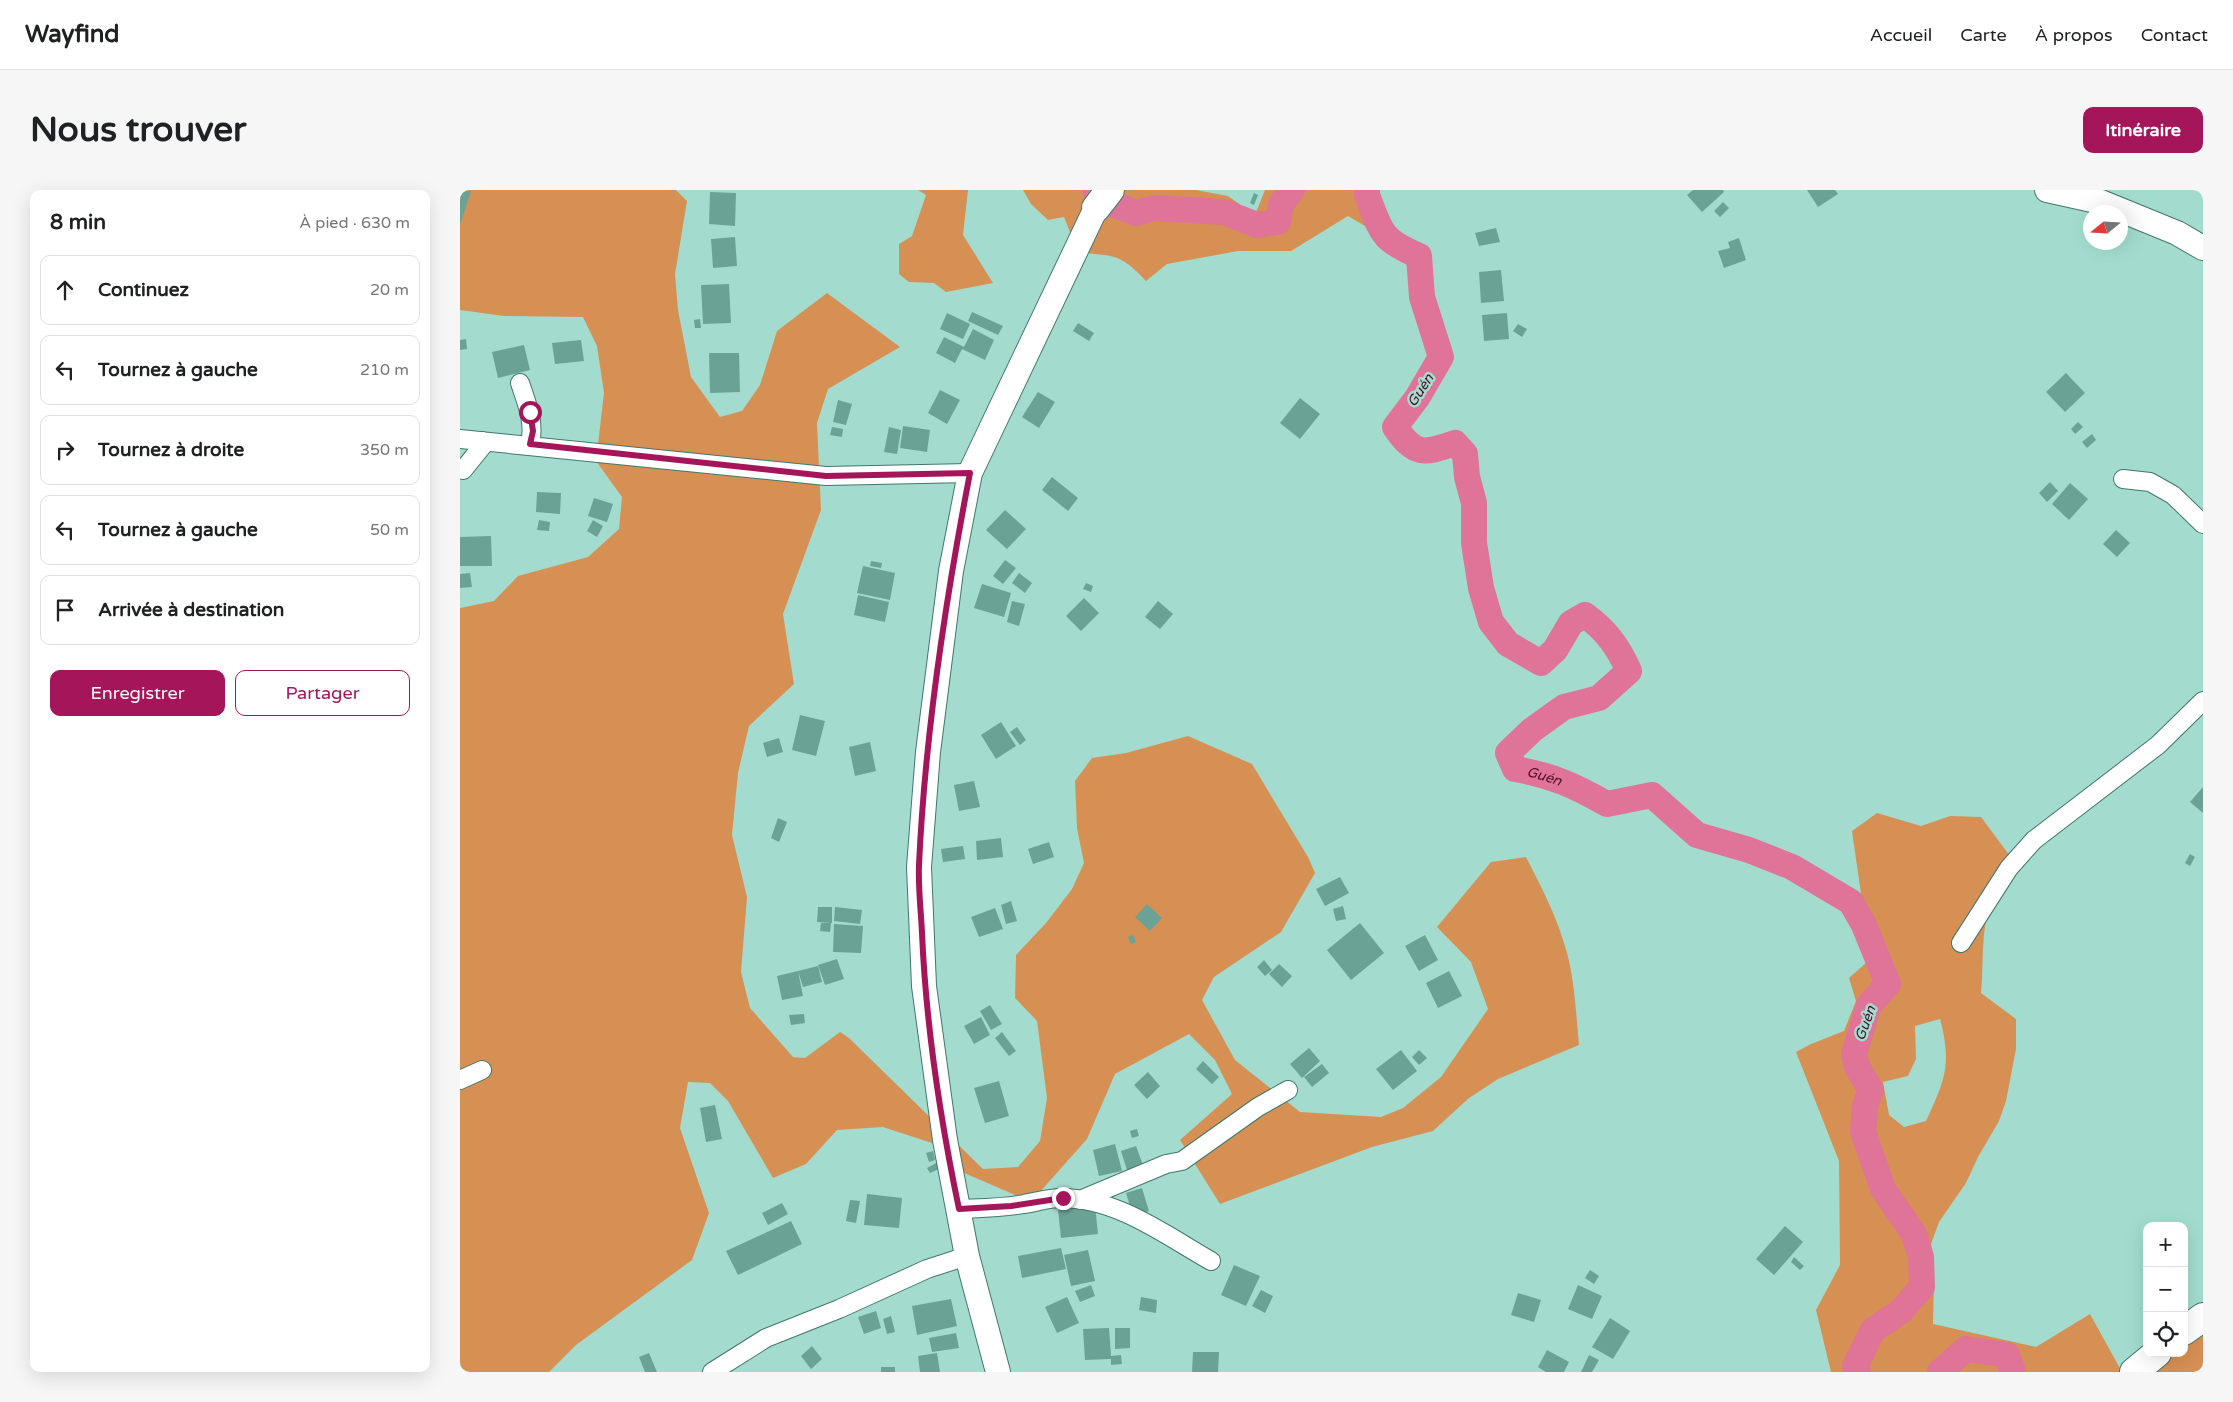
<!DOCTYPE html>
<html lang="fr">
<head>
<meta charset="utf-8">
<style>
  :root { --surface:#fff; --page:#f6f6f6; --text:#202124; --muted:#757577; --line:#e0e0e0; --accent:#a41659 }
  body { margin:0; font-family:"Varela Round",sans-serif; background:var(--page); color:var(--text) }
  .controls { position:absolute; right:15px; bottom:15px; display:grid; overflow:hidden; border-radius:10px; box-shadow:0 5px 20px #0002 }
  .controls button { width:45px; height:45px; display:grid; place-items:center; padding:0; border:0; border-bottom:1px solid var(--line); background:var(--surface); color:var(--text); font:25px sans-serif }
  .compass { position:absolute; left:1623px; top:15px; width:45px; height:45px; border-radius:50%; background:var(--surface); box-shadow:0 5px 20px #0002; rotate:252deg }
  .stop { position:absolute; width:15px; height:15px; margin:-11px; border:4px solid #a41659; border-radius:50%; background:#fff }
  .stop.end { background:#a41659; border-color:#fff; box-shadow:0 1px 5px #0008 }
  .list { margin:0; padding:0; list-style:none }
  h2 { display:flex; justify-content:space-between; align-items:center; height:65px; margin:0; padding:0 20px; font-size:21px }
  h2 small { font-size:16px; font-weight:400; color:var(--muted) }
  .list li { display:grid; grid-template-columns:32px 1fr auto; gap:15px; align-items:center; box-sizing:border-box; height:70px; margin:0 10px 10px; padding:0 10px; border:1px solid var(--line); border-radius:10px }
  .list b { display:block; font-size:19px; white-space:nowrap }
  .list em { font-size:16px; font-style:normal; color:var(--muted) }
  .actions { display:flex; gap:10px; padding:15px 20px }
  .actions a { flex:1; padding:11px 0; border:1px solid var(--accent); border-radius:10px; text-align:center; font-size:18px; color:var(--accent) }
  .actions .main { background:var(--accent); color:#fff }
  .icon { flex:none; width:28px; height:28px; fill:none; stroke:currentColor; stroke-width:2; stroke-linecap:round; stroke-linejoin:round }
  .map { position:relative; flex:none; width:1743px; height:1182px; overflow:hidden; border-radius:10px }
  header { display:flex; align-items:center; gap:30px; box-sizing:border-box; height:70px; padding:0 25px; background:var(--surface); border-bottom:1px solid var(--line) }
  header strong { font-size:24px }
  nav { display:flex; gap:28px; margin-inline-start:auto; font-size:18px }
  .intro { display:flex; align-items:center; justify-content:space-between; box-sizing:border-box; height:120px; padding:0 30px }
  h1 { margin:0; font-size:35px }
  .button { padding:12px 22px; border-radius:10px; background:var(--accent); color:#fff; font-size:18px; font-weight:700 }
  main { display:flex; gap:30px; padding:0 30px }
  aside { flex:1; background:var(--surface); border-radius:10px; box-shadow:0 5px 20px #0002 }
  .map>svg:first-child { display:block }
  .green { fill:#d79054; fill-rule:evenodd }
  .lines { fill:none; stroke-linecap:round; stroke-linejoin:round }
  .river { stroke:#df7398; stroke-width:26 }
  .building { fill:#6ba296 }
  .street-casing { stroke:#41776c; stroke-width:20 }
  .secondary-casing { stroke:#41776c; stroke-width:26 }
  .primary-casing { stroke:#41776c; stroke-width:30 }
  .highway-casing { stroke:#41776c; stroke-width:30 }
  .street { stroke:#fff; stroke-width:18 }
  .secondary { stroke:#fff; stroke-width:24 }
  .primary { stroke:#fff; stroke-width:28 }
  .highway { stroke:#fff; stroke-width:28 }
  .route { stroke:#a41659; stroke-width:6 }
  .labels { text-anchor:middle; stroke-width:5; stroke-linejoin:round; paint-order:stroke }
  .water-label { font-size:14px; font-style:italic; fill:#4e0928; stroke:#a3dccf }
</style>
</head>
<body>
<header>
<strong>Wayfind</strong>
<nav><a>Accueil</a><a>Carte</a><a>À propos</a><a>Contact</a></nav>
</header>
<div class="intro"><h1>Nous trouver</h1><a class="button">Itinéraire</a></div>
<main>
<aside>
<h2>8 min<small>À pied · 630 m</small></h2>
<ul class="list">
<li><svg class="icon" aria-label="ahead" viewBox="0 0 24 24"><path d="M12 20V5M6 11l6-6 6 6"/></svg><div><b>Continuez</b></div><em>20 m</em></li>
<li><svg class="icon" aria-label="left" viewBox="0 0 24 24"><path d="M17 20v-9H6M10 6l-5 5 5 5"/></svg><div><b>Tournez à gauche</b></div><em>210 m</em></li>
<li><svg class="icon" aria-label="right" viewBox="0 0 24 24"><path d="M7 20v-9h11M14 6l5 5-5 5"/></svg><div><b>Tournez à droite</b></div><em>350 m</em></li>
<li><svg class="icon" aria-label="left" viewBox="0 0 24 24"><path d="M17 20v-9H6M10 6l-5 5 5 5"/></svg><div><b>Tournez à gauche</b></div><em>50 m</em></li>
<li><svg class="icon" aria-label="arrive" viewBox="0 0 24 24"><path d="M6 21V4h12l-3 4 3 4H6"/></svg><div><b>Arrivée à destination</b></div></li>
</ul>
<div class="actions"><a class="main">Enregistrer</a><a>Partager</a></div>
</aside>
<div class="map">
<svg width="1743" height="1182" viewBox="0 0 1743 1182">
  <rect width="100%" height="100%" fill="#a3dccf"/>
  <path class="green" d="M0,0H216L227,11L215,84L218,120L231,187L260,227L282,221L300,195L317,141L367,103L440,157L368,199L357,233L361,320L323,424L334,494L289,536L278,583L272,645L287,707L281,782L290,818L333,867L345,868L380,842L389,848L523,979L558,977L580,951L587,908L577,831L555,808L556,765L586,733L612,699L624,673L617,638L615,591L632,568L666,563L728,546L792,574L848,667L855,683L821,742L754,787L742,810L775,870L840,922L921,927L943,918L981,887L1028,819L1011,772L977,737L1031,672L1066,667C1082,698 1098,729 1107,763C1115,793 1116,824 1119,855L1038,889L1009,908L973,941L912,957L760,1014L720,950L772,904L755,870L729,844L655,884L627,949L571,1012L502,982L478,955L423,937L377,940L346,974L313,988L268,911L250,893L228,892L220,938L249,1023L232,1070L116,1155L89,1182H5L0,1178V418L34,411L58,386L128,367L159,339L162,307L136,271L144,203L137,156L123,127L44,126L0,120Z
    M458,0H508L503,45L533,93L486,102L474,93L449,92L439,84V54L452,46L466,5Z
    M563,0H736L768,6L795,25L805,0H918L915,42L888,26L831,61H778L707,74L686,91C659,62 655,67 618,62L604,27L588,30L571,14Z
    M1417,623L1461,636L1490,626L1521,627L1550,666C1539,691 1527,716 1524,744C1522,763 1523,783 1521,803L1556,829V859L1546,911L1539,931L1518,967L1506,993L1479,1032L1471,1054L1474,1088L1473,1134L1576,1157L1630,1124L1662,1182H1371L1356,1120L1380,1075L1379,971L1336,862L1351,854L1384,841L1396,811L1389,788L1424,757L1402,711L1392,641ZM1480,829C1492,874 1485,890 1466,931L1444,937L1429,925L1423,892L1448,886L1456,869L1455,836Z
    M1743,1128V1182H1676L1697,1163H1724V1142Z"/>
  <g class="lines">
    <g class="river">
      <path d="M635,0L655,15L676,23L695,18L764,22L797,35L818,32L821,14L832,0"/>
      <path id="s1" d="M907,0V5C922,43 920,49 959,66L962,107L981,167L957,208L935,237C955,266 963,264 995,253L1005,264L1007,287L1014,313V353L1021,398L1031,432L1048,454L1081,473L1095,460L1111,433L1125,425C1147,441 1158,457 1169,481L1139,508L1104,517L1072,540L1048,563L1055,579C1092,585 1115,596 1147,614L1192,605L1237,645L1289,660L1332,677L1391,712L1404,735L1428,794L1409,815L1394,864L1397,877L1411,900L1405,916L1403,942L1423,999L1454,1044L1461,1067L1462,1097L1440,1122L1413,1140L1395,1176L1398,1182"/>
      <path d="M1480,1182L1506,1159L1547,1165L1553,1182"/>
    </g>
  </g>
  <path class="building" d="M0,0L11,1L0,35Z
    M1233,0H1263L1264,2L1242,22L1227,5Z
    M1347,0H1375L1378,4L1358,17Z
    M250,2L276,3L275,36L249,34Z
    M794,3L798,5L794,15L790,13Z
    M1263,12L1269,18L1260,27L1254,21Z
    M1036,38L1040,52L1019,56L1015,43Z
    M275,47L277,76L253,78L251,49Z
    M1279,48L1286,70L1264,78L1258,61L1270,58L1268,52Z
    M1041,80L1044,111L1021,113L1019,82Z
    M269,94L271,133L243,134L241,95Z
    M512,122L543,136L538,145L508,131Z
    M487,123L510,134L503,149L480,139Z
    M1047,123L1049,149L1024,151L1022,125Z
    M240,129L241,138H235L234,130Z
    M618,133L634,143L629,151L613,141Z
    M1058,134L1067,139L1062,147L1053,141Z
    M513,139L534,150L525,170L502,159L495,173L476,163L484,147L504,157Z
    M6,149L7,159L0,160V150Z
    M121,150L124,171L95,174L92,153Z
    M64,155L70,180L38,188L32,162Z
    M249,163H279L280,202L250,203Z
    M1606,183L1625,203L1605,222L1586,202Z
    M480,200L500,210L487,234L468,223Z
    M578,202L595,212L579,238L562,227Z
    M840,208L860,224L840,249L820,233Z
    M378,210L392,214L386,235L373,232Z
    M1618,232L1623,237L1615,244L1611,239Z
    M443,236L470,240L467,262L440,258Z
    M372,237L383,239L382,247L370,245Z
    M429,237L441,240L437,264L424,262Z
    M1632,244L1636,250L1627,258L1622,252Z
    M592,287L618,308L608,321L582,300Z
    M1590,292L1598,301L1587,312L1579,303Z
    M1610,293L1628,309L1609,330L1592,314Z
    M77,302L101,303L100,324L76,322Z
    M134,308L153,314L147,332L128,326Z
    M545,320L566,339L547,359L526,340Z
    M79,330L90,332L89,341L77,340Z
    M133,330L143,336L137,347L127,341Z
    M1656,340L1670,353L1657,367L1643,354Z
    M31,346L32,376H0V347Z
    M545,370L556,378L543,394L533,386Z
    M411,371L422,373L421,378L410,376Z
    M403,376L435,383L430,410L397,403Z
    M10,383L12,397L0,398V384Z
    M559,383L572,393L565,403L552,393Z
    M626,393L633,396L631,402L623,399Z
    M522,394L551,403L544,427L514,418Z
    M398,405L429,412L425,432L394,425Z
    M624,408L639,423L621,441L606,426Z
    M552,411L565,414L559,436L547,432Z
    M698,411L713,424L700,439L685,427Z
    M340,525L365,531L356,566L332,560Z
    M541,532L556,556L536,569L521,545Z
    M557,537L566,550L560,555L550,542Z
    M319,548L323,562L307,567L303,553Z
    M410,552L416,581L395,586L389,557Z
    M514,591L520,617L499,621L494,595Z
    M1743,597V623L1730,612Z
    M318,628L327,632L319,652L311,648Z
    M541,648L543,667L517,670L516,651Z
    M589,652L594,667L573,674L568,659Z
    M503,656L505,669L483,672L481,659Z
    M1730,664L1735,667L1730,676L1725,673Z
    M880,687L889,703L865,716L856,699Z
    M551,711L557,731L546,734L541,715Z
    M687,714L702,728L690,741L675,727Z
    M883,716L886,729L876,731L873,719Z
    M358,717H372V733L357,732Z
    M375,717L402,720L400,734L374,731Z
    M535,718L543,739L519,747L511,727Z
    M361,733H371L370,742L360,741Z
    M900,733L924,763L891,790L867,760Z
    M374,734L403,736L401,763L373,762Z
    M673,745L676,752L671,754L668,747Z
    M965,745L978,770L959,781L945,756Z
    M377,769L384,789L365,795L358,775Z
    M804,770L812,780L805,786L797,777Z
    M819,774L832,786L822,797L809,784Z
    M358,776L362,792L343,797L338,781Z
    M338,781L343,806L322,810L317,786Z
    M989,781L1002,806L978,818L966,793Z
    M530,815L542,834L531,840L520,821Z
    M344,824L345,833L331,835L329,825Z
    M521,827L530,845L514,854L504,836Z
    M542,842L556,861L549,866L535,848Z
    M849,858L860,871L842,888L830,874Z
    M941,860L957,881L933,900L916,879Z
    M959,860L967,868L959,875L952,867Z
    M743,871L759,887L752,894L736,879Z
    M862,874L869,883L852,897L844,887Z
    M688,882L700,896L687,909L674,895Z
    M539,891L549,926L525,933L514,898Z
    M255,915L262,949L246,952L240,918Z
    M677,939L679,946L672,948L670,941Z
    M655,954L662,981L639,986L633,960Z
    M676,956L683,975L667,980L661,961Z
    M473,961L475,970L469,972L466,963Z
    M476,973L479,979L470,983L467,978Z
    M682,998L689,1021L673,1026L666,1003Z
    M407,1004L442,1008L439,1038L404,1035Z
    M390,1010L400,1011L396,1033L386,1031Z
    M322,1013L328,1024L308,1035L302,1023Z
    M635,1015L638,1044L601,1048L598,1020Z
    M331,1031L342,1054L278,1085L266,1061Z
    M1325,1036L1343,1052L1314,1085L1296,1069Z
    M601,1058L606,1079L562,1088L558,1066Z
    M628,1060L635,1091L611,1096L604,1065Z
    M1334,1067L1344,1076L1340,1080L1331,1072Z
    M774,1075L800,1086L786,1116L761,1105Z
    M1130,1080L1139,1086L1134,1094L1125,1088Z
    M631,1095L635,1106L620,1112L615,1101Z
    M1118,1095L1142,1106L1132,1129L1108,1119Z
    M801,1100L813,1106L805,1123L792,1116Z
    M1058,1103L1081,1110L1074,1132L1051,1125Z
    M607,1107L619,1133L597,1143L585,1117Z
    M681,1107L697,1110L696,1123L679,1120Z
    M491,1109L497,1136L457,1145L452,1116Z
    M416,1121L421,1138L404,1144L398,1127Z
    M431,1126L435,1142L427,1144L423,1129Z
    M1150,1128L1170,1141L1153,1169L1132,1157Z
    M649,1138L651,1166L661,1165L662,1174L651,1175V1169L625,1170L623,1139Z
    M655,1138H670V1158L655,1159Z
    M496,1143L499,1158L472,1162L469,1148Z
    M352,1156L362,1169L351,1179L341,1166Z
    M1087,1160L1109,1172L1104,1182H1086L1078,1177Z
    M733,1162H759L758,1182H732Z
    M189,1163L197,1182H185L179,1167Z
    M477,1163L480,1182H460L458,1166Z
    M1129,1165L1139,1170L1132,1182H1121Z
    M421,1177H435V1182H421Z"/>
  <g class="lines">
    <defs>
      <path id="street" d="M60,193C67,214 75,232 70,254
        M0,249L366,286L510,283
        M3,280L24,254L23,251
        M1663,289L1690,292L1713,305L1743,334
        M1501,753L1549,678L1574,650L1698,555L1743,511
        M0,890L22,880
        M620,1010L706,974L722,971L798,917L828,900
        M499,1019C520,1018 543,1018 564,1014C577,1012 588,1008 601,1008C657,1008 705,1045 751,1071
        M252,1182L306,1148L379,1119L467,1079L507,1066"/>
      <path id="secondary" d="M1587,0L1641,12L1717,43L1743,58
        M538,1182L507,1066L485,950L464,796L459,677L468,562L491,381L510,283L636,18"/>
      <path id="primary" d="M636,18L650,0"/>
      <path id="highway" d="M1724,1141L1743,1127
        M1674,1182L1697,1163"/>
    </defs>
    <use href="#street" class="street-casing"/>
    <use href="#secondary" class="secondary-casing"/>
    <use href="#primary" class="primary-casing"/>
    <use href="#highway" class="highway-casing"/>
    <use href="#street" class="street"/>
    <use href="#secondary" class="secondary"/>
    <use href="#primary" class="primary"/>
    <use href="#highway" class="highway"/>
  </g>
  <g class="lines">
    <path class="route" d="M70,222L73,241L70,254L366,286L510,283C485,412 465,544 459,675C458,697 461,721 462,743C466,836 480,928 499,1019L551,1016L603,1008"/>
  </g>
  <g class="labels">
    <g class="water-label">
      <text transform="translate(960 200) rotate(-57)" y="5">Guén</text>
      <text dy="5" stroke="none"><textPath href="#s1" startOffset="935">Guén</textPath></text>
      <text transform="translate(1405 833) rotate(-70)" y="5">Guén</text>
    </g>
  </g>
</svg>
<div class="controls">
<button>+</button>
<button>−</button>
<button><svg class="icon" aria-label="locate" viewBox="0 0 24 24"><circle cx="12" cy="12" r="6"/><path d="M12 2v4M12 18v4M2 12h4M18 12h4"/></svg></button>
</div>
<svg class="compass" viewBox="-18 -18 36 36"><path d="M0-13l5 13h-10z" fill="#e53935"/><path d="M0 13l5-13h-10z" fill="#757577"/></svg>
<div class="stop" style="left:70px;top:222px"></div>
<div class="stop end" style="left:603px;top:1008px"></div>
</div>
</main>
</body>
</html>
